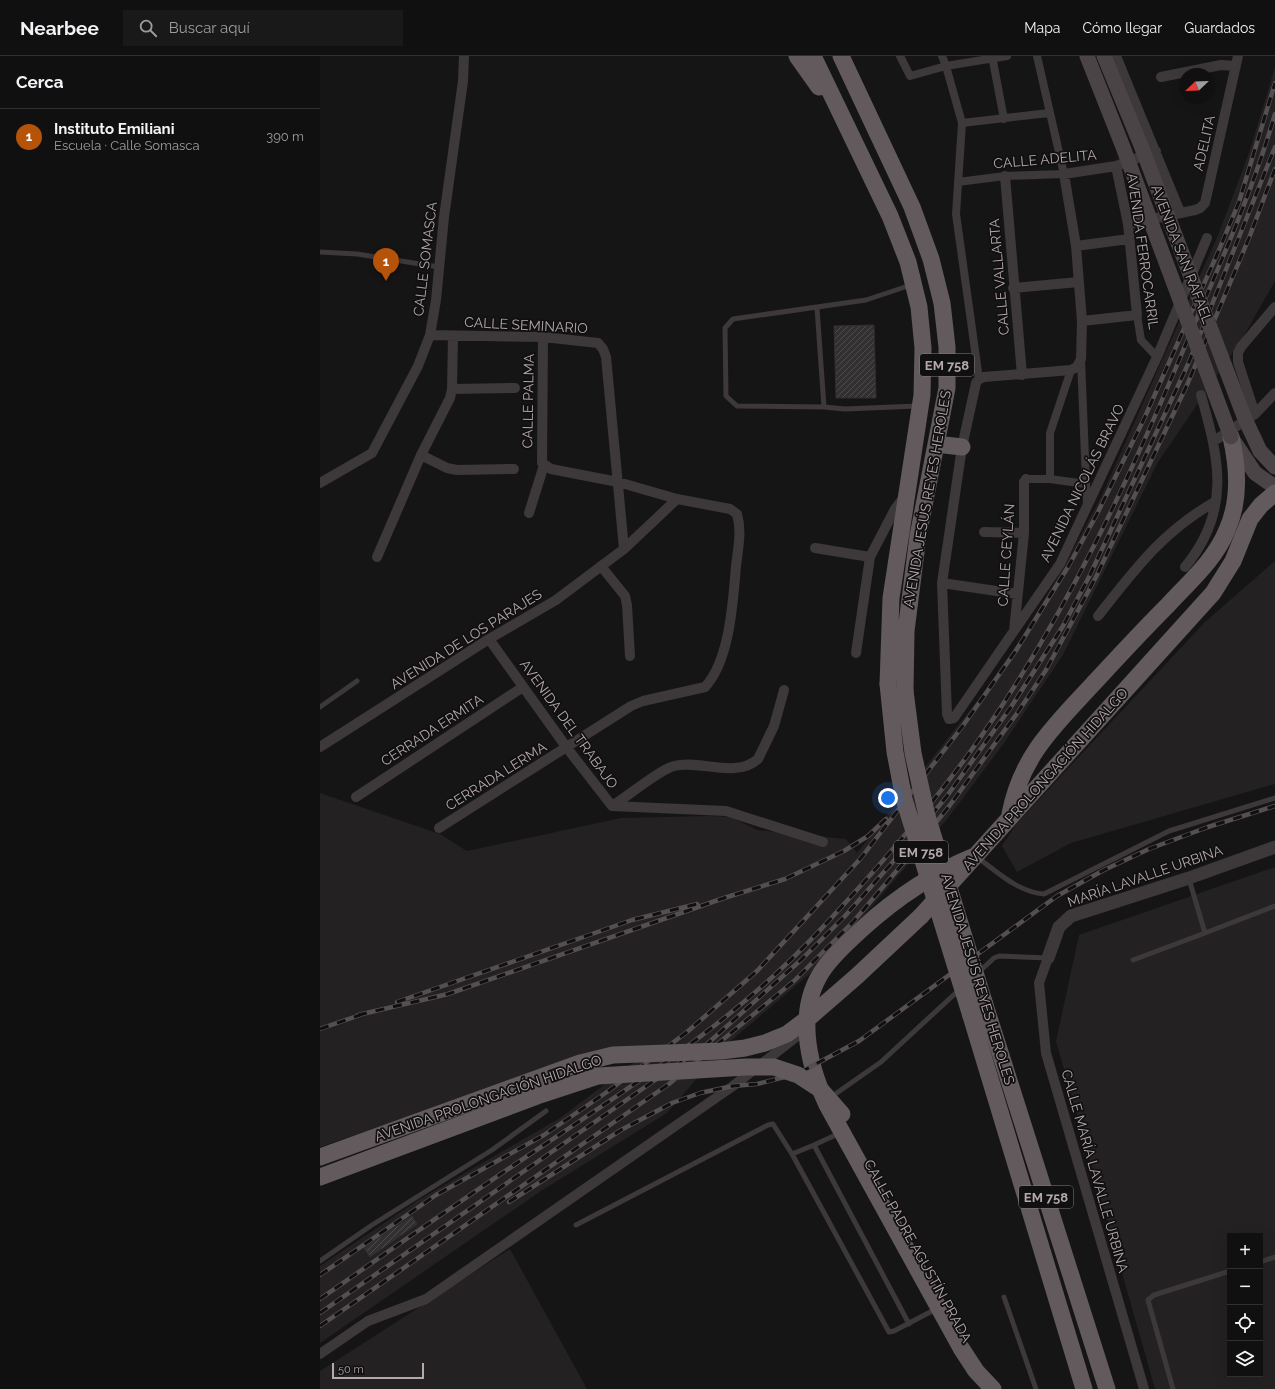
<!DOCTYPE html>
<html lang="es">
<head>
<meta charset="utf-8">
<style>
  :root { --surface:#101010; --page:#191919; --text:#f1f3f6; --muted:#9c9d9f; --line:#303030; --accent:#b45309 }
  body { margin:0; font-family:Raleway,sans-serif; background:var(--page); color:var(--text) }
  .controls { position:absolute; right:12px; bottom:12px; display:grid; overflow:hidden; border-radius:0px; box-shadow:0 4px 16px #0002 }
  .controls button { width:36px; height:36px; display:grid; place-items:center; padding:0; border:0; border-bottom:1px solid var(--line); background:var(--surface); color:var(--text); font:20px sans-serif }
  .compass { position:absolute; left:859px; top:12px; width:36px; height:36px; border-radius:50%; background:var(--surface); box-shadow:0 4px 16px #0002; rotate:247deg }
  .scale { position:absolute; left:12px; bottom:10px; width:92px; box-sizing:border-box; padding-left:4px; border:2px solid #b5a8ad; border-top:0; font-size:11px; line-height:14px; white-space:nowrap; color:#b5a8ad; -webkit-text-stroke:3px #111010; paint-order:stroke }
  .you { position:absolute; left:568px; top:742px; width:14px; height:14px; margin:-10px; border:3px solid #fff; border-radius:50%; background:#1a73e8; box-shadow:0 0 0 6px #1a73e833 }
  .badge { display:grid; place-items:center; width:26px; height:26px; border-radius:50%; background:var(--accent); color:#fff; font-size:13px; font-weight:700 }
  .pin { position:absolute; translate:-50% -33px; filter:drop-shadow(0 1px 2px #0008) }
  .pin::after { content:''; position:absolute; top:21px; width:14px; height:12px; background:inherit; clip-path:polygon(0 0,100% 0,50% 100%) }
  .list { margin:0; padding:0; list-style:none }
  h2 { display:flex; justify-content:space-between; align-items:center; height:52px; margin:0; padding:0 16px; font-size:17px }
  h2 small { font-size:13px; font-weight:400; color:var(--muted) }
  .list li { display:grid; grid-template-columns:26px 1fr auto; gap:12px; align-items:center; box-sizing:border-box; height:56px; padding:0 16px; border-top:1px solid var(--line) }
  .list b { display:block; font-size:15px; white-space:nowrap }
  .list p { margin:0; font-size:13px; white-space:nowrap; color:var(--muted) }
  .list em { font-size:13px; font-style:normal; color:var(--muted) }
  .icon { flex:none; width:22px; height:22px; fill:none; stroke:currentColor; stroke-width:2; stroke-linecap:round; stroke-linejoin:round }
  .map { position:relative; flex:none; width:955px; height:1333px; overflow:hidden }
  header { display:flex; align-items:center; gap:24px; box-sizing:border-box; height:56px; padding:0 20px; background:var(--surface); border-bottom:1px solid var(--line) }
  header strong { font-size:19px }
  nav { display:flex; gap:22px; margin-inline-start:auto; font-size:14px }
  .search { width:280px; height:36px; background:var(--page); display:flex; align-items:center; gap:10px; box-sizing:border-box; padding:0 14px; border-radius:0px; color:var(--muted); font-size:15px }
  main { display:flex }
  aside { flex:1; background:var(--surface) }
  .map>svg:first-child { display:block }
  .built { fill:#232121; fill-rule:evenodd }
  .building { fill:url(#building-hatch); stroke:#322f2f }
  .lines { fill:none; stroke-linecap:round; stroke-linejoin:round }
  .service { stroke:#3d3839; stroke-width:5 }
  .pedestrian { stroke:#3d3839; stroke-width:8 }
  .minor { stroke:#3d3839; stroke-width:10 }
  .tertiary { stroke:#3d3839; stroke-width:13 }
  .secondary { stroke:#4b4446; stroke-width:15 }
  .trunk { stroke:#625a5c; stroke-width:17 }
  .rail-casing { stroke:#564f51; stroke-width:4.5 }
  .rail { stroke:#111010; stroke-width:3; stroke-dasharray:9; stroke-linecap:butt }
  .secondary-bridge { stroke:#4b4446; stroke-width:15 }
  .trunk-bridge { stroke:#625a5c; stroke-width:17 }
  .labels { text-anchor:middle; stroke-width:3.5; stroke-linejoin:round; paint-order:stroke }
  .shield { fill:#111010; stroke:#847a7e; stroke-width:1 }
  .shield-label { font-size:13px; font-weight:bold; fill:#b5a8ad }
  .street-label { font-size:14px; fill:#b5a8ad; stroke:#111010 }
</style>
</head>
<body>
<header>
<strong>Nearbee</strong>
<div class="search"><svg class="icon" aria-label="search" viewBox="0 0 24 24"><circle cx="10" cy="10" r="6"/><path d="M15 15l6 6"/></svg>Buscar aquí</div>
<nav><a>Mapa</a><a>Cómo llegar</a><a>Guardados</a></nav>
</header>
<main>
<aside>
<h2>Cerca<small></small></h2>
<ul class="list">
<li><span class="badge">1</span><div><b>Instituto Emiliani</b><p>Escuela · Calle Somasca</p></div><em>390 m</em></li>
</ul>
</aside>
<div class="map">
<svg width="955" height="1333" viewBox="0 0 955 1333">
  <defs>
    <pattern id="building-hatch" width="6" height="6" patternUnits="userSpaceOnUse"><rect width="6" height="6" fill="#323030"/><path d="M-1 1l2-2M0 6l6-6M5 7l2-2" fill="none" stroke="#4d4b4b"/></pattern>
  </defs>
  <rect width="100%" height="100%" fill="#161515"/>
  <path class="built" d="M955,11V225L922,283L838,406L743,599L682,690L628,762L548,855L493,915L406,989L347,1057L221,1135L0,1287V1210L100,1143L240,1062L328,996L274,997L0,1091V737L120,778L147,795L301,762L391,760L411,761L437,774L526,783L537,797L662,639L701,582L745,509L781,441L898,179L929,97Z
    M955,505V728L751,787L697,816L682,790L697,767L885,566Z
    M955,811V1333H835L736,985L759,879ZM910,1180H940V1318H910Z
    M190,1193L267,1333H0V1315Z"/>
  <path class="building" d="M554,269L556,342H516L514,270Z
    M92,1160L97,1168L50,1201L44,1192Z"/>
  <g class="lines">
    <path class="service" d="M0,196L37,198L119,211
      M591,229L546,244L413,263L405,272L406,340L417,350L504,351L525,353L597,350
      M497,252L504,351
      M0,651L37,625
      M657,801C677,816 698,836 724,838L849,775L955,742
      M885,877L955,850
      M813,904L885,877L869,823
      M659,916L674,902L679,900L728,902
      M511,1041L561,1006L639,934
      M494,1089L520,1077
      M472,1098L494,1089L589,1268
      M256,1169L448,1069L453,1068L472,1098L569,1276L574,1275L616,1253
      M0,1205L52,1169L172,1094L226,1055
      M940,1206L955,1201
      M684,1241L716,1333
      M853,1333L828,1244L834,1239L910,1215"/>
    <path class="pedestrian" d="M580,0L590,20L626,10L687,0
      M622,0L626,10L642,67L636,158L659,323
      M672,0L684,63
      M642,67L729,57
      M638,126L685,120L744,118L717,0
      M817,259L821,284L837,301
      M761,304L767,450
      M706,423H730L766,428
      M730,423V377L751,314"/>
    <path class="minor" d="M796,0L860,156
      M841,21L901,9L916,10
      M836,95L796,110L744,118L756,190L762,265L761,303L757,311L751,314L664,321L659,323L656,327L642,391L622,527L627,658L629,663L634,662L740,508L837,301L887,182
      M685,120L702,319
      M808,168L875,154L880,152L885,147L918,0
      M756,190L809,183
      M693,232L759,226
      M762,265L817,259L808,168L796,110
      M110,279L223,281L278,287L283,293L286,301L304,493
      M132,333L195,332
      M935,358L918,306V297L921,291L955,251
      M894,385L935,358L955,337
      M101,399L127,412L137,414L194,413
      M0,427L52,397L98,310L110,279L116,244L124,161L143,25L144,0
      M209,457L224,409
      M664,476L704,477
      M495,492L550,501L575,453L584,441
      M57,501L101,399L130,342L132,333L133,280
      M281,510L305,540L307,549L310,600
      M865,511C912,454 899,403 881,339
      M622,527L697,538
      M778,560C816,512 842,476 896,445
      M694,575L704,477V426L706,423
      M169,583L247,692L292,750L406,755L503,786
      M536,597L550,501
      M0,691L169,583L236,544L304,493L357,443
      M36,741L203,631
      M292,750C307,741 339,714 354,710C378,703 416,723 438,703L454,670L464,634
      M119,772L311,650L323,645L385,631C410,604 413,545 416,510C418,493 422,475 417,458L410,453L357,443L298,426L231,413L222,407L223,281
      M728,902L719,927L726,997L824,1333
      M0,1298L48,1265L106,1243L413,1030L480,978"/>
    <path class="tertiary" d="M728,902L739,871L751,860L869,822L955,791"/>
    <path class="secondary" d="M913,384L935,417L955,431
      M940,395L955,411"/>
    <path class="trunk" d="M477,0L499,31
      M493,0L570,160L588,206L599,251L603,292L602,339L571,542L568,628
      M521,0L592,151L611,203L622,247L627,291V332L598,480L586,575L585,635
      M616,388L642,391
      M690,758C701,700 735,669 773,628C798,601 822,575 848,549C870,525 895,504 907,474C920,445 918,411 911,381
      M655,800C613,817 577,841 543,872C530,884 516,896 505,911C475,952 487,1006 507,1049L641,1292L656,1315L673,1333
      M601,860L893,537L913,505L930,463L941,449L955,437
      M665,949L787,1333
      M651,960L764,1333"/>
    <defs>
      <path id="rail" d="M77,946L312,864L377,848
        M38,959L128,938L404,842L465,823L524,795L548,780L566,763
        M0,973L43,958
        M189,1146L301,1074L352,1047L380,1037L413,1030L437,1028L477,1018L539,985L737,840L784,814L829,793L888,771L955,750
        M0,1219L116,1139L224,1079L287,1036L367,976L437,915L541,802L642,671L695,596L748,511L777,458L824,363L899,194L919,146L955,27
        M0,1243C75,1191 150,1138 227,1087C303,1036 380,986 448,925C486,891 519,854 552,817C590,774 627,729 660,682C747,558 812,418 870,278C901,206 933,134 955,58
        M0,1257L387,988L481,904L525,860L579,799L627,740L691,651L743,570L770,519L869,306L955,91
        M0,1270L349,1028L474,925L533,866L585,805L630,749L698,656L726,614L776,521L867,329L929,182L955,113"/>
    </defs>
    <use href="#rail" class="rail-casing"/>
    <use href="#rail" class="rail"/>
    <path class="secondary-bridge" d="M767,0L803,91L911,381
      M784,0L822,92L925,363L940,395"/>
    <path class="trunk-bridge" d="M568,628L575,696L584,743L651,960
      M585,635L593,697L607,760L665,949
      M0,1101L260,1007L293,999L401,995L425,992L445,987L467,978L491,960L537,920L601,860
      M0,1121L217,1040L278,1020L426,1011H454L478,1019L501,1034L522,1058"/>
  </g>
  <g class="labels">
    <g class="shield">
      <rect x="600" y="298" width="54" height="22" rx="3"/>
      <rect x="574" y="785" width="54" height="22" rx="3"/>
      <rect x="699" y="1130" width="54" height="22" rx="3"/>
    </g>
    <g class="shield-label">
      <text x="627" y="314">EM 758</text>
      <text x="601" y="801">EM 758</text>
      <text x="726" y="1146">EM 758</text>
    </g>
    <g class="street-label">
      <text transform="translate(884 87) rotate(-77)" y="5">ADELITA</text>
      <text transform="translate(725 103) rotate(-5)" y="5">CALLE ADELITA</text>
      <text transform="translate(823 195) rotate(82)" y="5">AVENIDA FERROCARRIL</text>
      <text transform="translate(862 198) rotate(69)" y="5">AVENIDA SAN RAFAEL</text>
      <text transform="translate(105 203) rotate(-83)" y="5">CALLE SOMASCA</text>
      <text transform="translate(679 221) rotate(-95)" y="5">CALLE VALLARTA</text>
      <text transform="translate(206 269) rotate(3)" y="5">CALLE SEMINARIO</text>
      <text transform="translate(208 345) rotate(-89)" y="5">CALLE PALMA</text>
      <text transform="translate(762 427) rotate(-64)" y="5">AVENIDA NICOLÁS BRAVO</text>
      <text transform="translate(607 443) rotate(-80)" y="5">AVENIDA JESÚS REYES HEROLES</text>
      <text transform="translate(686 499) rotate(-86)" y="5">CALLE CEYLÁN</text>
      <text transform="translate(146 583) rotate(-32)" y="5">AVENIDA DE LOS PARAJES</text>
      <text transform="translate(249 668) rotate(54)" y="5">AVENIDA DEL TRABAJO</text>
      <text transform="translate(112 674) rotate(-33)" y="5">CERRADA ERMITA</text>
      <text transform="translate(176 720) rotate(-32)" y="5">CERRADA LERMA</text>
      <text transform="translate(725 723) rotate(-48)" y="5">AVENIDA PROLONGACIÓN HIDALGO</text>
      <text transform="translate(825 820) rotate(-19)" y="5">MARÍA LAVALLE URBINA</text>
      <text transform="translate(658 923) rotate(73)" y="5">AVENIDA JESÚS REYES HEROLES</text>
      <text transform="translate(168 1042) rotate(-19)" y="5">AVENIDA PROLONGACIÓN HIDALGO</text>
      <text transform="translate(775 1115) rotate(74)" y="5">CALLE MARÍA LAVALLE URBINA</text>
      <text transform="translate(598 1195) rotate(61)" y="5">CALLE PADRE AGUSTÍN PRADA</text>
    </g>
  </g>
</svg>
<div class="controls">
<button>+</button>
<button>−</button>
<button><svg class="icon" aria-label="locate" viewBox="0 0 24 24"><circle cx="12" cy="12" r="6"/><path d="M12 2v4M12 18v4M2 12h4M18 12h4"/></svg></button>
<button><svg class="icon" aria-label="layers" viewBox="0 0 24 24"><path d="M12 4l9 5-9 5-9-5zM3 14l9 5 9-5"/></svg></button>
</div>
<svg class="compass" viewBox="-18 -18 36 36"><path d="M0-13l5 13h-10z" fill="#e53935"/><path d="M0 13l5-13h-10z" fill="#9c9d9f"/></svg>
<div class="scale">50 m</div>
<div class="you"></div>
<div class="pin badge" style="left:66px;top:225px">1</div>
</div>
</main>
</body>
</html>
